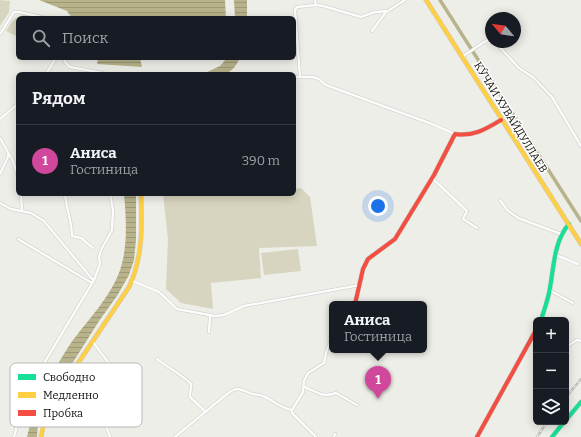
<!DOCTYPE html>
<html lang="ru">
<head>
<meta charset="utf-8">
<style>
  :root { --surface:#171b24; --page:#20242c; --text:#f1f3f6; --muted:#9ea1a6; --line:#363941; --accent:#ea580c }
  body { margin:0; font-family:Bitter,serif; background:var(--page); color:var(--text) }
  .controls { position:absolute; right:12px; bottom:12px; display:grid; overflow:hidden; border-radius:6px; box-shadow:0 2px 10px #0003 }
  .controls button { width:36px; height:36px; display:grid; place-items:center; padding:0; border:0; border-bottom:1px solid var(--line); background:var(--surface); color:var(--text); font:20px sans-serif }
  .compass { position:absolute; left:485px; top:12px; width:36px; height:36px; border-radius:50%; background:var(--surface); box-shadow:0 2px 10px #0003; rotate:299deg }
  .you { position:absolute; left:378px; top:206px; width:14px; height:14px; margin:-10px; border:3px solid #fff; border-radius:50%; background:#1a73e8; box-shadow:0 0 0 6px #1a73e833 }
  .badge { display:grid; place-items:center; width:26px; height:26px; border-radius:50%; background:var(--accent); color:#fff; font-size:13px; font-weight:700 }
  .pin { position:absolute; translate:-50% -33px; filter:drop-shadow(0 1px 2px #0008) }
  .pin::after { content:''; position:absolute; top:21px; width:14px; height:12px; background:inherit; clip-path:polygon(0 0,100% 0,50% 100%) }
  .popup { position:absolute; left:329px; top:301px; width:98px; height:52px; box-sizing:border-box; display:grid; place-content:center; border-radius:6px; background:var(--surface); filter:drop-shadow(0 1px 3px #0005); font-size:13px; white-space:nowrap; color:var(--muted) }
  .popup b { font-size:15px; color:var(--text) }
  .popup::after { content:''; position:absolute; left:50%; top:100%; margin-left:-8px; border:8px solid transparent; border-top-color:var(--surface) }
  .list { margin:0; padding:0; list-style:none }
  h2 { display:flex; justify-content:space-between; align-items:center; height:52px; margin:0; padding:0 16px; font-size:17px }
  h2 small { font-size:13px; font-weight:400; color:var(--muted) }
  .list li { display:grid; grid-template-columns:26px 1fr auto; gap:12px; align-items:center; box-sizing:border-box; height:72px; padding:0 16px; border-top:1px solid var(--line) }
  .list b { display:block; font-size:15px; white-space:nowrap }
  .list p { margin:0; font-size:13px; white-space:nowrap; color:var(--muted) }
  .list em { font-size:13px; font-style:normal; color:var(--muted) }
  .icon { flex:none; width:22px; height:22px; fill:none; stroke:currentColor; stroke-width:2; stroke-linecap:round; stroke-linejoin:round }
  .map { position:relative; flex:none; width:581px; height:437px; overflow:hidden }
  .search { position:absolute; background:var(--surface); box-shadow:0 2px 10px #0003; left:16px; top:16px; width:280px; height:44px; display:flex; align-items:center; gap:10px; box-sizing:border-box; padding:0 14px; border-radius:6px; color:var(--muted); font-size:15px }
  .panel { position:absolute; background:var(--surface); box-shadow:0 2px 10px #0003; left:16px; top:72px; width:280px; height:124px; border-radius:6px }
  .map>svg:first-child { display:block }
  .grass { fill:#d7d5bf }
  .water { fill:url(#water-rules) }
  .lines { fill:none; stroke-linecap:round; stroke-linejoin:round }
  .canal { stroke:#b8b38b; stroke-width:3.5 }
  .street-casing { stroke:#cacac6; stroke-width:3.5 }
  .fast-casing { stroke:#cacac6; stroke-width:5 }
  .slow-casing { stroke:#cacac6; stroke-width:5 }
  .jam-casing { stroke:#cacac6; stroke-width:5 }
  .street { stroke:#fcfcfc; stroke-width:2.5 }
  .fast { stroke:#16e098; stroke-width:4 }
  .slow { stroke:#ffcf43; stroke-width:4 }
  .jam { stroke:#f24e42; stroke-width:4 }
  .rail-casing { stroke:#c0c0be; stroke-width:2.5 }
  .rail { stroke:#fff; stroke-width:1; stroke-dasharray:3; stroke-linecap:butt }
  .labels { text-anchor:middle; stroke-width:3; stroke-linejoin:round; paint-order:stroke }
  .street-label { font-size:11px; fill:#11100d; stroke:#fff }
  .key { fill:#fff; stroke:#b8b7b6; stroke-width:1 }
  .key-label { font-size:11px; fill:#11100d }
</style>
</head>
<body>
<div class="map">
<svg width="581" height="437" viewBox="0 0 581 437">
  <defs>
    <pattern id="water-rules" width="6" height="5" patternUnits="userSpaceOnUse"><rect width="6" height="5" fill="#b8b38b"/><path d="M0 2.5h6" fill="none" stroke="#9d9977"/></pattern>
  </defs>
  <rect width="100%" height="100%" fill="#eeeee8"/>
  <path class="grass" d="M0,0L10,1L9,12L0,26Z
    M27,14L36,16L35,18H18V37L6,31C13,20 14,17 27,14Z
    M301,188L310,197L317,246L259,248L261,278L211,283L213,309L181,303L166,289L168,239L163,194H294V189Z
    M298,249L301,271L264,275L261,253Z"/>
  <path class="water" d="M39,0H225L226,18H72L67,11Z
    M234,0H247V18H235Z
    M98,58H140L142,67L97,64Z
    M227,58H240C230,78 223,74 203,74L220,66Z
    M124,194H136V240L134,260L129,275L117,296L99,321L48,402L38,423L37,437H27C34,404 51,374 69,346C86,321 112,297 121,267C128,244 126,217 124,194Z"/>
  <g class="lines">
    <path class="canal" d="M440,0L581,221"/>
    <defs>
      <path id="street" d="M315,0L316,5L323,6L361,17L375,12L388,11L405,0
        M372,31L386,12
        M0,34L14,12H19L46,18
        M495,42L519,68L534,78L552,97L581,146
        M462,57L484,42L491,39
        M64,58L65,62L70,67L103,73V74
        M46,74L56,58
        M294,77H313L319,79L326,85L432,124L455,134
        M300,77L295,10L297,7L316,5
        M0,119L18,104
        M0,138L12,159L18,176
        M0,174L8,157V153
        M433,179L467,211L463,219L477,228
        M21,194L22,211
        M65,194C66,208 72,221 72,236L81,238L93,248
        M500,200L507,210L518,218L561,234
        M0,203L11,209L31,213L44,221L93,280
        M18,239L92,283
        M556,255L578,264
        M133,281L159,292L177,309L215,316L224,315L244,306L360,285
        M549,290L573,303
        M209,332L210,316
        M93,342L113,369L116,377L119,396L120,414L101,412L110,437
        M566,347L577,340L581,341
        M157,359C163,364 188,379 191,384C192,387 189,394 190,397L206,412
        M74,369L84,379L101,412
        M305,387C317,392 322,398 336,393L357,405
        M292,410V413L316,437
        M14,437L25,395L94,280L100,264L99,257L101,250L112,230L113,210L110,194
        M175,437L227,394C238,386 239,389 250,393C254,395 259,394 263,396C273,400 280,408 292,410L303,392L304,381L308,373L324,363L327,349L332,338
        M334,437L335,434"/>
      <path id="fast" d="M541,320C544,311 547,302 549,293C554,270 553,242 569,224
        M566,420L581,402
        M552,437L564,422"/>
      <path id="slow" d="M426,0L581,244
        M41,437L44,423L54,399L129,287C143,257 142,227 141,194"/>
      <path id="jam" d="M355,304L363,269L368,259L395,239L434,175L455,134C473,137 486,129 501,120
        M477,437L536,330"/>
    </defs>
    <use href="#street" class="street-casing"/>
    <use href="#fast" class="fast-casing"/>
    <use href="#slow" class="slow-casing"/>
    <use href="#jam" class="jam-casing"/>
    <use href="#street" class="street"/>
    <use href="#fast" class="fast"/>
    <use href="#slow" class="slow"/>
    <use href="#jam" class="jam"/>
    <defs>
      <path id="rail" d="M566,397L581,379
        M537,437L547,422"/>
    </defs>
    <use href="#rail" class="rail-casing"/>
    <use href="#rail" class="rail"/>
  </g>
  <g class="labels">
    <g class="street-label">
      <text transform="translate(511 117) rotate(58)" y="4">КӮЧАИ ХУВАЙДУЛЛАЕВ</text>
    </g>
  </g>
  <rect x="10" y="363" width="132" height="64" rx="6" class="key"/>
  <rect x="18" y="374" width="18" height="6" fill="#16e098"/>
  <rect x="18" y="392" width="18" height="6" fill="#ffcf43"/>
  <rect x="18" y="410" width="18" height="6" fill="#f24e42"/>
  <g class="key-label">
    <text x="43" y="381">Свободно</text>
    <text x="43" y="399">Медленно</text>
    <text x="43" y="417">Пробка</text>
  </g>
</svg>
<div class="controls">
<button>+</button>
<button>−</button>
<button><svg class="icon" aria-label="layers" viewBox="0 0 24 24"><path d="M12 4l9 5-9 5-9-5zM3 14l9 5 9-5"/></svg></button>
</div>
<svg class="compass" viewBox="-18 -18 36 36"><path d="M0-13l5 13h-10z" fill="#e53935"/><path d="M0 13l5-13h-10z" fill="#9ea1a6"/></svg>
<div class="you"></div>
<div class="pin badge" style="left:378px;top:399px;background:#d1479c">1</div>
<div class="popup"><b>Аниса</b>Гостиница</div>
<div class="search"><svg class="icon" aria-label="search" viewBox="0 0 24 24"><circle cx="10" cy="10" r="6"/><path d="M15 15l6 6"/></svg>Поиск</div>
<section class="panel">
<h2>Рядом<small></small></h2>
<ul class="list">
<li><span class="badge" style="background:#d1479c">1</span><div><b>Аниса</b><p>Гостиница</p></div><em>390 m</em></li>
</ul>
</section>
</div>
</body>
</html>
